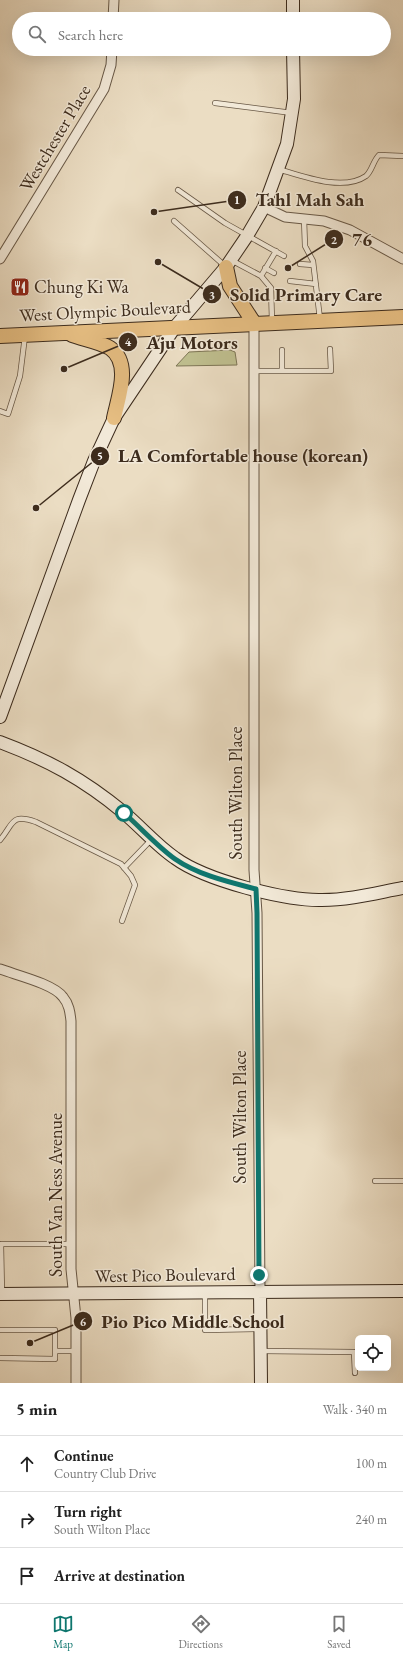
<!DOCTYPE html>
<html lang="en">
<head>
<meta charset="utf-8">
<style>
  :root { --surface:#fff; --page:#f2f2f2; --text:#222; --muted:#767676; --line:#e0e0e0; --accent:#0f766e }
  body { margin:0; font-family:"EB Garamond",serif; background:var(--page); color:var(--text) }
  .controls { position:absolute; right:12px; bottom:12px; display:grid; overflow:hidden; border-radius:6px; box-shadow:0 4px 16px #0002 }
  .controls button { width:36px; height:36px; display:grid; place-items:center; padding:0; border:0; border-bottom:1px solid var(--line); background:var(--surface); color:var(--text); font:20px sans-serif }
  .stop { position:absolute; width:12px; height:12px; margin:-9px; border:3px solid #0f766e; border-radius:50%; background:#fff }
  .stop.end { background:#0f766e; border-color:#fff; box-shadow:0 1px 4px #0008 }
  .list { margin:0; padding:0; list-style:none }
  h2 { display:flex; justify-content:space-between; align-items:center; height:52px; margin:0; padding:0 16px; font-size:17px }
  h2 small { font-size:13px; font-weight:400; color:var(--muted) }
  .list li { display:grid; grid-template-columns:26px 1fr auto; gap:12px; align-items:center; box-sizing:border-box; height:56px; padding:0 16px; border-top:1px solid var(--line) }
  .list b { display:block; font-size:15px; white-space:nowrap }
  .list p { margin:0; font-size:13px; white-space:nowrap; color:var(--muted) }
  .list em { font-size:13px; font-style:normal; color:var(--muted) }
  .icon { flex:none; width:22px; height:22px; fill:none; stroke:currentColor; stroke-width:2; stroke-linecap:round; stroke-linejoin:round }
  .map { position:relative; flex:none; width:403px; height:1383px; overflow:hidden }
  .search { position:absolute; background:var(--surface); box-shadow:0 4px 16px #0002; left:12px; right:12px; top:12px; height:44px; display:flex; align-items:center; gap:10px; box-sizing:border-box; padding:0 14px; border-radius:22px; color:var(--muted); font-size:15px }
  .sheet { height:220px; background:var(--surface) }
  nav { display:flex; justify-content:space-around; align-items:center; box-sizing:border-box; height:56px; border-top:1px solid var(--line); background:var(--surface); font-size:11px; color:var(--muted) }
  nav a { display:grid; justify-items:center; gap:2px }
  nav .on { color:var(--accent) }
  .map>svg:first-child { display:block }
  .green { fill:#bfbf8f; stroke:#7e7656 }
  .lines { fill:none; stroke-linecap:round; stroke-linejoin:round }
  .lane-casing { stroke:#685846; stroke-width:6 }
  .street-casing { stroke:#685846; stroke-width:11 }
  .secondary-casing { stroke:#3d2c1d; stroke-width:14 }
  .primary-casing { stroke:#3d2c1d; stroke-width:16 }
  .lane { stroke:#f2e9d8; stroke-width:4.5 }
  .street { stroke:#f2e9d8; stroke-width:9 }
  .secondary { stroke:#f2e9d8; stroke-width:12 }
  .primary { stroke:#e6be82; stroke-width:14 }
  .route { stroke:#0f766e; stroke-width:5 }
  .labels { text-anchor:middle; stroke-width:3; stroke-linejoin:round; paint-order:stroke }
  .street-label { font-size:18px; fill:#3d2c1d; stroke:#f2e9d8 }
  .poi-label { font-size:18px; fill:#3d2c1d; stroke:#f2e9d8; text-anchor:start }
  .leader { fill:none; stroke:#3d2c1d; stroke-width:1.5 }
  .callout-dot { fill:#3d2c1d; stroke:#f2e9d8; stroke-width:1.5 }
  .mark-label { font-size:12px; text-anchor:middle; font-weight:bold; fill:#fff }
  .callout-label { font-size:19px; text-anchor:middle; font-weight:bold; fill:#3d2c1d; stroke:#f2e9d8; stroke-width:3; stroke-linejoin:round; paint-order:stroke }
</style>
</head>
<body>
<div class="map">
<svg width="403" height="1383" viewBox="0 0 403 1383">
  <rect width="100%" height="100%" fill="#ebddc3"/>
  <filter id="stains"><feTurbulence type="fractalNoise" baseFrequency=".005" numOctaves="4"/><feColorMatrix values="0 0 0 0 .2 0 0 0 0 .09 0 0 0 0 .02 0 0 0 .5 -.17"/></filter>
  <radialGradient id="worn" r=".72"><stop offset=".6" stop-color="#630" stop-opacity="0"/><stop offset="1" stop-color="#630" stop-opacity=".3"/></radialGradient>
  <path class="green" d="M230,350L235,352L237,365L176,366L189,352Z"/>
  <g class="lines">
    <defs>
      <path id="lane" d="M215,103L292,113
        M278,169C302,176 343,192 366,176C372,171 373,161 379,155L403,156
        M178,190L225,223L284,256
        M304,219L305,246L313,261L320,319
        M174,221L225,266
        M231,260L261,276L271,288L272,321
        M300,264L313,265
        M265,268L274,273
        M261,276L276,251
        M290,281L316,284
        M282,350V370
        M254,371H331L330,349
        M0,411L8,414L20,376L25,336
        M0,840C14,824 10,813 36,822L121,864L131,876L135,885L122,921
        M124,868L151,840
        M375,1181H403
        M205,1293V1330L260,1329
        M2,1294L1,1244H71
        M0,1330H55V1359L0,1358
        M55,1351H76
        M262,1351L354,1352L355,1373"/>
      <path id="street" d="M113,19L114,0
        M264,207L285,217L324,221L350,230L403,259
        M0,259L104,89L111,65L112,49
        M254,323V870L257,913L260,1292
        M0,969C16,975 54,984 63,997C69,1004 70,1012 71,1021V1269L76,1318V1383"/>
      <path id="secondary" d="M293,0V19
        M0,717L79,500L94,461L114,418L175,327L226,267L247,236L264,207L287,144L294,99L293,49
        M0,742C48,760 83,779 123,812C141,827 156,845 175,858C205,880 285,901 322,900C350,900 376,893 403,888
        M260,1292L261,1383
        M0,1294L403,1291"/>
      <path id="primary" d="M226,267L230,286L254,323
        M72,335C83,339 100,342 110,348C132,363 118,398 114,418
        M0,336L403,317"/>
    </defs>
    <use href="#lane" class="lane-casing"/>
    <use href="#street" class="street-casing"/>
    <use href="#secondary" class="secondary-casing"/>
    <use href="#primary" class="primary-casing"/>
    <use href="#lane" class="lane"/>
    <use href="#street" class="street"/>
    <use href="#secondary" class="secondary"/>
    <use href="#primary" class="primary"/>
  </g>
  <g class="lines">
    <path class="route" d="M124,813C141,828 157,846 175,859C198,875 229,882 256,889L257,913L259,1275"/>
  </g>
  <defs>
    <symbol id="restaurant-square" viewBox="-11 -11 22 22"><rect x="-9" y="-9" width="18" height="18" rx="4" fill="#8f2418" stroke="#f2e9d8"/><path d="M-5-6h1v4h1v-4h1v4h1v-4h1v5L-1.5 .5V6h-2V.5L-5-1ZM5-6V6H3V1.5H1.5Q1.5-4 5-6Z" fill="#fff"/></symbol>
  </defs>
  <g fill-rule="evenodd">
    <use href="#restaurant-square" x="9" y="276" width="22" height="22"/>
  </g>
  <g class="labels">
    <g class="street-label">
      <text transform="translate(55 138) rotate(-59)" y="6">Westchester Place</text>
      <text transform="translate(105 311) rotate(-3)" y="6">West Olympic Boulevard</text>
      <text transform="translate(236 793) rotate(-90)" y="6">South Wilton Place</text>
      <text transform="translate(240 1117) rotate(-90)" y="6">South Wilton Place</text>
      <text transform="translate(56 1195) rotate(-90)" y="6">South Van Ness Avenue</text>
      <text transform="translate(165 1275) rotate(-1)" y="6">West Pico Boulevard</text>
    </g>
    <g class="poi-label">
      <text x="34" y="293">Chung Ki Wa</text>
    </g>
  </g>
  <path class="leader" d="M154 212L237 200M288 268L334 239M158 262L212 294M64 369L128 342M36 508L100 456M30 1343L83 1321"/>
  <g class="callout-dot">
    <circle cx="154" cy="212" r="4"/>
    <circle cx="288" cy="268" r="4"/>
    <circle cx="158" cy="262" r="4"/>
    <circle cx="64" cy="369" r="4"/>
    <circle cx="36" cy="508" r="4"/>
    <circle cx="30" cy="1343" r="4"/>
    <circle cx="237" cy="200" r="10"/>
    <circle cx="334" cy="239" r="10"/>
    <circle cx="212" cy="294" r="10"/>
    <circle cx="128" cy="342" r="10"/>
    <circle cx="100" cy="456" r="10"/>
    <circle cx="83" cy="1321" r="10"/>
  </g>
  <g class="mark-label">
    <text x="237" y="204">1</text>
    <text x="334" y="244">2</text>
    <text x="212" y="299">3</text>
    <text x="128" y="346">4</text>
    <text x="100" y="460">5</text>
    <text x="83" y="1326">6</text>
  </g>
  <g class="callout-label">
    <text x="310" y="206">Tahl Mah Sah</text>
    <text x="362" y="246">76</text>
    <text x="306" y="301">Solid Primary Care</text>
    <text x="192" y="349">Aju Motors</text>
    <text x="243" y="462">LA Comfortable house (korean)</text>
    <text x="193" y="1328">Pio Pico Middle School</text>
  </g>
  <rect width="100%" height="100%" filter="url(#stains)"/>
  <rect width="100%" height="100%" fill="url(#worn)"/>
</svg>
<div class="controls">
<button><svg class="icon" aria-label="locate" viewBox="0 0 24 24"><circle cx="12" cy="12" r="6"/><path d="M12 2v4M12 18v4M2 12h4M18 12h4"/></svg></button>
</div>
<div class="stop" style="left:124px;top:813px"></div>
<div class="stop end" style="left:259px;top:1275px"></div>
<div class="search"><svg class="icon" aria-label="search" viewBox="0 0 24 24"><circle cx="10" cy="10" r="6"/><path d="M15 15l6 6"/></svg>Search here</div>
</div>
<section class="sheet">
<h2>5 min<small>Walk · 340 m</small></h2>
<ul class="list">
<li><svg class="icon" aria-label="ahead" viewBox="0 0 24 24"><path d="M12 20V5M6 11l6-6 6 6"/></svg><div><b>Continue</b><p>Country Club Drive</p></div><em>100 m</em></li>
<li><svg class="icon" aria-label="right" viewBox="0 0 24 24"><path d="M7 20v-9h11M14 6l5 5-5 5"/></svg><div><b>Turn right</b><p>South Wilton Place</p></div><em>240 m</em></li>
<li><svg class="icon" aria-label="arrive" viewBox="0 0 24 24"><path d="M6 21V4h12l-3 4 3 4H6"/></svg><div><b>Arrive at destination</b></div></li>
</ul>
</section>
<nav>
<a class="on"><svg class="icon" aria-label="map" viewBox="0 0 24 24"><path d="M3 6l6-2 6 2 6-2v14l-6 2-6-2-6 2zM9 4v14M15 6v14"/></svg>Map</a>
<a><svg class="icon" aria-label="directions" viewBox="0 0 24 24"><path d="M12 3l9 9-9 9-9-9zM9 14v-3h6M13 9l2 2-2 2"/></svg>Directions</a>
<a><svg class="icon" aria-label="saved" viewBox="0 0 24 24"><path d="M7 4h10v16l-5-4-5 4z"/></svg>Saved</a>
</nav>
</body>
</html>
